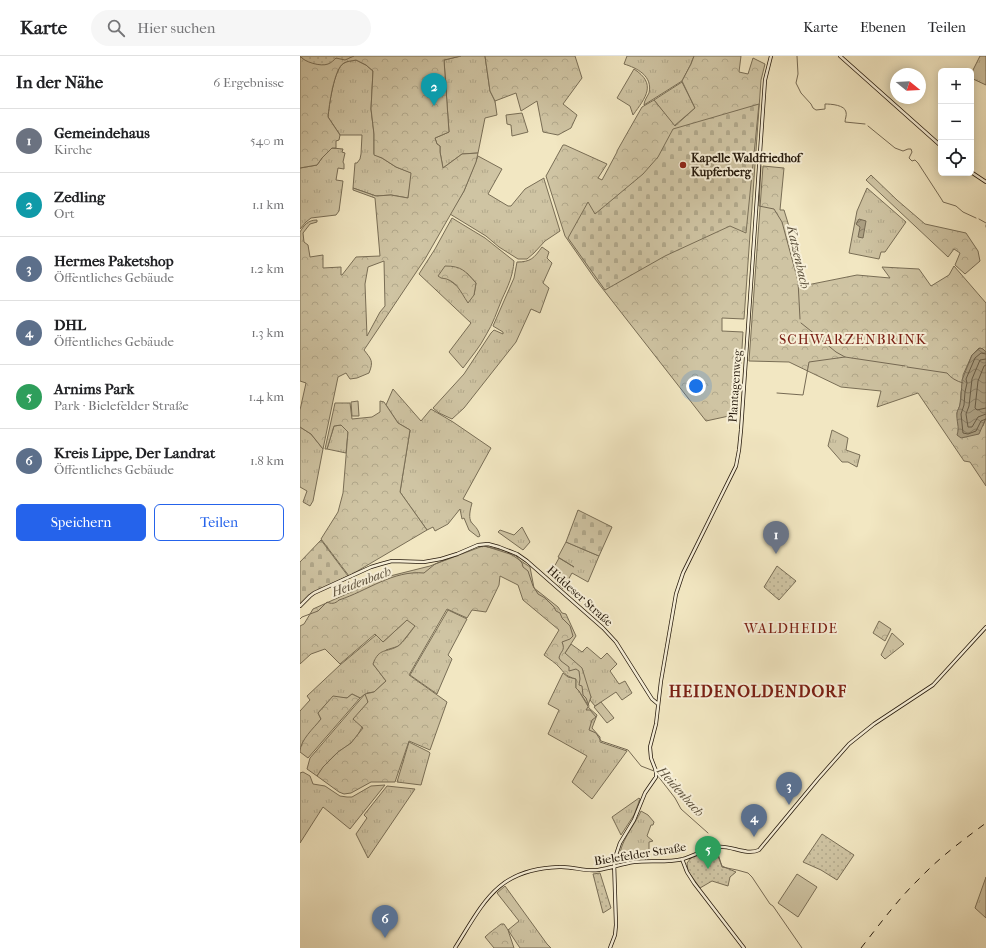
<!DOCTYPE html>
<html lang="de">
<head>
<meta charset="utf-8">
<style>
  :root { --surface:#fff; --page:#f6f6f6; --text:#202124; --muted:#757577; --line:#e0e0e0; --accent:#2563eb }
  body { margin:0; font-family:"IM FELL French Canon",serif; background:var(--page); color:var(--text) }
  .controls { position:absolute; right:12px; top:12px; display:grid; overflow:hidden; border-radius:6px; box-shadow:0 2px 10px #0003 }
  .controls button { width:36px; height:36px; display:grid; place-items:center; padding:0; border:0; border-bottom:1px solid var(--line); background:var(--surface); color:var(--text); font:20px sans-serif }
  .compass { position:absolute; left:590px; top:12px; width:36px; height:36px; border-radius:50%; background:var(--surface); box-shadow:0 2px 10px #0003; rotate:108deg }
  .you { position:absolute; left:396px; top:330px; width:14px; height:14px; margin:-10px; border:3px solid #fff; border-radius:50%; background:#1a73e8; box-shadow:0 0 0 6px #1a73e833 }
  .badge { display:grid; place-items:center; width:26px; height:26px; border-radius:50%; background:var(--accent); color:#fff; font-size:13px; font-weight:700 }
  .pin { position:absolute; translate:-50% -33px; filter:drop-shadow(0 1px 2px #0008) }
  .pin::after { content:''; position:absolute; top:21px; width:14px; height:12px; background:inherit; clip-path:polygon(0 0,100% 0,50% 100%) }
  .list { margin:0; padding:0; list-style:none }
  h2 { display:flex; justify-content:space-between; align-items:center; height:52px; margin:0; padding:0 16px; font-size:17px }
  h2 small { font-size:13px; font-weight:400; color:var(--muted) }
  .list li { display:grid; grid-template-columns:26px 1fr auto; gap:12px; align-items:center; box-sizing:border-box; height:64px; padding:0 16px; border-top:1px solid var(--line) }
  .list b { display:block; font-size:15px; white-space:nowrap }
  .list p { margin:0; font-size:13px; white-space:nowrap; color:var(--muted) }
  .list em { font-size:13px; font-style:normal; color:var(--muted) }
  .actions { display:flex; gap:8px; padding:12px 16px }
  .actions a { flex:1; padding:9px 0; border:1px solid var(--accent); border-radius:6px; text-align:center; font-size:14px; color:var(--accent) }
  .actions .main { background:var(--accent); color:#fff }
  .icon { flex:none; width:22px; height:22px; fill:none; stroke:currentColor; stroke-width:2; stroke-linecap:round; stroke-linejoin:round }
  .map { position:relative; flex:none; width:686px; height:892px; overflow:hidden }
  header { display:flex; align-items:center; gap:24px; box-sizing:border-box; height:56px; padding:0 20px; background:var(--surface); border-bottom:1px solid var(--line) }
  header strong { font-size:19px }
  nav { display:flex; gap:22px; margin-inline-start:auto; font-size:14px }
  .search { width:280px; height:36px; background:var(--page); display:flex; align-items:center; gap:10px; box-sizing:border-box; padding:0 14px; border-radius:22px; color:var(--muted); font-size:15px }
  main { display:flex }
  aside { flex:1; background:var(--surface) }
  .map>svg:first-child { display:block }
  .grass { fill:url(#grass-tufts); stroke:#796e56; fill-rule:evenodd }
  .forest { fill:url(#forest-crowns); stroke:#796e56; fill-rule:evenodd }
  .cemetery { fill:url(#cemetery-stones); stroke:#796e56 }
  .park { fill:url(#park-dots); stroke:#796e56 }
  .garden { fill:#cfc4a3; stroke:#796e56 }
  .water { fill:url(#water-waves); stroke:#756953 }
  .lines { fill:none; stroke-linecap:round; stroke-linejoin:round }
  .shore { stroke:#685c46; stroke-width:1 }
  .stream { stroke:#756953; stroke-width:1 }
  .secondary-casing { stroke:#23170a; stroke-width:4 }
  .secondary { stroke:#f7efd7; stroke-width:2.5 }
  .rail { stroke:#23170a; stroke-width:1; stroke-dasharray:7 7; stroke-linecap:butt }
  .poi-dot { fill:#8f2418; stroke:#f7efd7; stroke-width:1.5 }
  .labels { text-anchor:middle; stroke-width:4; stroke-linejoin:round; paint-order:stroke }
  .poi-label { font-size:12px; font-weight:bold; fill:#23170a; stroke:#f7efd7; text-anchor:start }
  .street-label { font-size:12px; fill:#23170a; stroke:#f7efd7 }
  .water-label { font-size:13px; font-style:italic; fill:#5a4e3a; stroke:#f7efd7 }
  .quarter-label { font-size:14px; letter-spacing:1px; fill:#7a1f14; stroke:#f7efd7 }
  .district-label { font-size:16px; font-weight:bold; letter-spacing:1px; fill:#7a1f14; stroke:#f7efd7 }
</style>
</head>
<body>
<header>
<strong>Karte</strong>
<div class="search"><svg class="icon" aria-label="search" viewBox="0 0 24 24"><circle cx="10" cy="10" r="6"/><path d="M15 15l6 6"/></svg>Hier suchen</div>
<nav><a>Karte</a><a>Ebenen</a><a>Teilen</a></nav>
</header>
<main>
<aside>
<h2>In der Nähe<small>6 Ergebnisse</small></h2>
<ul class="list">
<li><span class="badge" style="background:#6b7280">1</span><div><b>Gemeindehaus</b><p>Kirche</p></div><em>540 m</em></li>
<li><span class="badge" style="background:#0f9aa8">2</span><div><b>Zedling</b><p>Ort</p></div><em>1.1 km</em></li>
<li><span class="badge" style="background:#5c6f8a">3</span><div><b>Hermes Paketshop</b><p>Öffentliches Gebäude</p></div><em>1.2 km</em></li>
<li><span class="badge" style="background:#5c6f8a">4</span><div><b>DHL</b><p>Öffentliches Gebäude</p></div><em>1.3 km</em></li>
<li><span class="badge" style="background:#2e9e5b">5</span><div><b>Arnims Park</b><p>Park · Bielefelder Straße</p></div><em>1.4 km</em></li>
<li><span class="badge" style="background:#5c6f8a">6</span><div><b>Kreis Lippe, Der Landrat</b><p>Öffentliches Gebäude</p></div><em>1.8 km</em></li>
</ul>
<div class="actions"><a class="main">Speichern</a><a>Teilen</a></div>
</aside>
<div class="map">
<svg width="686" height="892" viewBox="0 0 686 892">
  <defs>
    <pattern id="grass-tufts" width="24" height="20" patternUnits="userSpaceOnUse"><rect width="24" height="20" fill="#cfc4a3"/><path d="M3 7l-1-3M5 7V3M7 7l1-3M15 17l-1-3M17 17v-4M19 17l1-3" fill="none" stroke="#b1a88b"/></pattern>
    <pattern id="forest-crowns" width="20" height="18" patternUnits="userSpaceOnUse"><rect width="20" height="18" fill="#cfc4a3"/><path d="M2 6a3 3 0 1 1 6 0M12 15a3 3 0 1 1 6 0" fill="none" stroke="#b1a88b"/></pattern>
    <pattern id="cemetery-stones" width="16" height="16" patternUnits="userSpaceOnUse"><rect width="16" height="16" fill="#cfc4a3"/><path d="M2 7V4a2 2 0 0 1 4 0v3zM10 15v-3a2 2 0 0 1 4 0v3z" fill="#b1a88b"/></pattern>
    <pattern id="park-dots" width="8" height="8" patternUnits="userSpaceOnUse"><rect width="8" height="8" fill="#cfc4a3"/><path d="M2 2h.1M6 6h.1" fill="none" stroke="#b1a88b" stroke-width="1.8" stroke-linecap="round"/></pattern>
    <pattern id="water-waves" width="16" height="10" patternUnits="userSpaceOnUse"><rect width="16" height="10" fill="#aca083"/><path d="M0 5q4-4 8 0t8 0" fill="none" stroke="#8c8169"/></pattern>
  </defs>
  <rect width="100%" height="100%" fill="#f2e7c2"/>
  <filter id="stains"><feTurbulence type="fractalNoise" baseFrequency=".005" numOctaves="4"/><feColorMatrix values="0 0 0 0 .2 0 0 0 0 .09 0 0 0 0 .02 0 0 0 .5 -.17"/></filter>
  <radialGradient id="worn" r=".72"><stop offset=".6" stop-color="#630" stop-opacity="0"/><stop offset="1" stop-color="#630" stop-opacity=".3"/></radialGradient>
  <path class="grass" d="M161,0H185L190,35L195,45L197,59L185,62L178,97L162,98L143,112L140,96V90L137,88L135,82L149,76L144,4Z
    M327,0H394L391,8L382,25L344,49C344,45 347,41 349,37C353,20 337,12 324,8Z
    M680,0H686V29L671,22V18Z
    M56,4L66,9L73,15L71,53L74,78V98L82,102L96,111L112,117L108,142L91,139L76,140L53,132L55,107H57L60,103L61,98L62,79H40L28,61C29,50 34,12 44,7C47,5 52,5 56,4Z
    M334,13C357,28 346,41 333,59L330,50L317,42Z
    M382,26L395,52L374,70L354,44Z
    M222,57L228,76L212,80L211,69L207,68L206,59Z
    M32,92L43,93L42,96L45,97L43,106L44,108V113L38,112L36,124L43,125L39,155L36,159L11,162L6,166L0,173V112L17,109L22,102Z
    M178,100L202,113L188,138L208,150H211L225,133L244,122V123L260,175L245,185L234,197L227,203H218L199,191L186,180L150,158L164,135Z
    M567,132L606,166L585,196H581L579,203L549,197L557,155Z
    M152,162L185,182L214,205C213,220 208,230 202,243C197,255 193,268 186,279C180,291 171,301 163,312L149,296L171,267L119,218L135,193ZM167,217L176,227L174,239L157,230L148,223Z
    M242,191L249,196L247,202L252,207L243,227L249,232L240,257L231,253L216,286L164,352L152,363L139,357L133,352L164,318L191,277L194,274L203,278V276L193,270L214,222L217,206C231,206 234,202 242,191Z
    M93,333L121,365L131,353L153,366L191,392L163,443L172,447C165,472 176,464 180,480L178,481L169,474L164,462L162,463L160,453L148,468L135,475L133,471L127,474L100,436L110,374L98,367L86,349Z
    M41,369L48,376L46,397L27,393L34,370Z
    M0,371L11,378L23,393L13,445L10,450L3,446L7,435L0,431Z
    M532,374L548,382L546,394L560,399L557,411L548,406H542L528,390Z
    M222,471L230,486L223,494L198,476L200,474L214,479Z
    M266,486L299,500L288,526L272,517L263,533L258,528L255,522L258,516L253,513L259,502L274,511L258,501Z
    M148,554L167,563L148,599L152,603L137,638L110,619Z
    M108,563L115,570L99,590L86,594L73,608L86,625L74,636L67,637C70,654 64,673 52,686C48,690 42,693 37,697C29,704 23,712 17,720L7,713L10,702L65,638L60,642L52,638L47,642L33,641L18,657L21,663L0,692V655L10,644L7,640L40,609L76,579L83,586Z
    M592,577L604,588L585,603L581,599Z
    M271,588L282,596L287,591L301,603L307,597L317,608L310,615L319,628L325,625L332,637L322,644L316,636L295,650L290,644L291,641L265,597Z
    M263,617L268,621L276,623V632L279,635L289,652L297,659L292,672L300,681V686L327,695L292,743L272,726L287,700L248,678L259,654L248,648Z
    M109,686C116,689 122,693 129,696L130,697L121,729L97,726Z
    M3,716L10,720L13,728L25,730L40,740L47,741H52L71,730L85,729L50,773L23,751L0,787V717Z
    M87,730L115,733L68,802L56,778L67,762L64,759Z
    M339,742L340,743L334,759L321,779L312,761Z
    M341,755L348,759L354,766L353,769H351L347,780L353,785L349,786V802L320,803C318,788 335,769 341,755Z
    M686,821V862L675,852Z
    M205,830L247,888L251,892H220L208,874L219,865L197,837Z"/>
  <path class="forest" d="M51,0H161L144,4L149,76L135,82L137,88L140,90V96L143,112L162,98L178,97L176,106L164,135L125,203L64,294C71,303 74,305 69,317L57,322L50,323L46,317L38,321L23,393L11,378L0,371V354L6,327L0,325V176C4,169 8,164 17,164V166L10,168L3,177L4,186L8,189L10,201L23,199V212L41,211V219H42L56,201L80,200L75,142L53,134V132L76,140L91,139L108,142L111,117L96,111L82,102L74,99V78L71,53L73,15L66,9L56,4C52,5 47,5 44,7C34,12 29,50 28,61L40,79L39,84L36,85V92H32L22,102L17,109L0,112V1L28,3ZM84,205L85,250L80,256L67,280L65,228L68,211Z
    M185,0H275L282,22L263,48L277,59L271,72L258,79L243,76L237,45L221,55L216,37L195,45L190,35Z
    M394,0H441L439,16L448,18L453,2L465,8L461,24L444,263L422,262V275L443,276L438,358L406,365L295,223L265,180L246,120L263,89H265L307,108L298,122L302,124L317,96V95L342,51L354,44L375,70L395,52L382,25L391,8Z
    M463,110L484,112L480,154H484L507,229L557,219L590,222L582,211L619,213L631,230L649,219L654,210L686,247V296L683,293L679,292L672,299L663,319V327L661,336L660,349L657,357L659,374L683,370L686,362V430L670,406L664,405L618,337L577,351L581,335L541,331L489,306L449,305Z
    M571,119L597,144L625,168L666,177L678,195L680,205L665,218L655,209L660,197L654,193L648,201L566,124Z
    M145,210C162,210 165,215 176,227L174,239L168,247C160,235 156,223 141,222L138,220Z
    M80,345L84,346L98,367L110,374L100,436L127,474L49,520L21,483L38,456L43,437L48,376L41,369L34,370L27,393H25L35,347H50L52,363L72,361L80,356Z
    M183,490L206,495L230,511L234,532L258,551L262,557L266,558L276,580L265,597L282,612L291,641L288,649L279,635L276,632V623C266,620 266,619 260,612C256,607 249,603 244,599L259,574L223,544L218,529L200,520L199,529L186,556L172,554L167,562L147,553L109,619L147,646L130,694L109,685L95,726H71L51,737L44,738L39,736L17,720L23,711L38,696L51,687L63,672L53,663L68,646L65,638L74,636L86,625L73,608C79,591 87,597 98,590C103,587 111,575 115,570L107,564L83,586L75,578L40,608L25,593L11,598L0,608V570L4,568L13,553L82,522L130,510Z
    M579,565L591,573L585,585L573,577Z
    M52,638L60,642L8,702L0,696C0,684 14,672 21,663L18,657L33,640L47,642Z
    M201,868H204L208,874L214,892H194L185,881C190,876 195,873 201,868Z"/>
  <path class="cemetery" d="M459,48L446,177L430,170L365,200L305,234L268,182L288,146L295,158L343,118L358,101L373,73Z
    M278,454L312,471L299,500L266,486Z
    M21,484L48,520L9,539L0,549V506Z"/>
  <path class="park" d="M0,0H54L45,4L36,2C34,4 31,7 28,8C21,11 4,6 0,0Z
    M477,510L496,525L479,544L464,531Z
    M522,778L554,799L537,824L521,814L503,806Z
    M415,793L422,810L436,816L430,821L428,830L412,825L400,832L388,815L387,807L391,802Z
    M300,817L311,852L303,857L293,818Z"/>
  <path class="garden" d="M58,345L59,360H52L51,346Z
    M301,646L314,662L307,667L294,651Z
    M497,818L517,831L498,861L478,847Z"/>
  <path class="water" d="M559,163L566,165L563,182L558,181L560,171L556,168Z
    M680,292L683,293L686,296V362L679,378L661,382L657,379C660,371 656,365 657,357C657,354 660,351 660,348C661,346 662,325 662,324L672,299Z"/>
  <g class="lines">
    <path class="shore" d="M686,298L681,297L675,302L666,323L667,327L665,336L664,349L661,358L663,377L668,378L676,375L681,365L686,363
      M686,303L680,304L672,323L669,350L666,358L668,371H672L678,361L686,358
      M686,309L684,310L678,325L675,352L677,354L686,352"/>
    <path class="stream" d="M497,0L498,18L496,27L501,37L511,48L513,52L516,54L525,53V48C531,48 545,49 546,56C547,59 545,63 545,66L565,68
      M568,70L595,92L603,95L608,93H611L612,96L609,102L612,105L615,104L618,107L642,144L643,146L656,150L663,156L676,162
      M461,110L459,150L474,153L482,166L498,225L500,263
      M679,163L686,167
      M686,169V171
      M501,267L516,279
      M519,282L536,296L545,301L605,310
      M607,311L647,317C651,322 656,325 663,327
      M477,337L503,339L509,306L545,301
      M185,490L216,500L222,507L223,511L228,515L233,530L238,538L245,542L254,551L256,555L260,557L262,562L270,570L273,580L270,583L262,586C266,595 260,595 259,602L261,605L269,611V615L276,613L279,615L280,623L279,629L282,630L283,639L286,642L289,650
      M0,563L2,561L18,555L27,546C31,548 35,548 39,544C67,535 93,514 124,517L135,508L152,501
      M288,651L286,654H290L296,661L292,664L289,674L296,677L301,685L328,694L341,710L354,715L375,742L381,753L408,777
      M417,794L422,811L437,814L448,817L452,821L470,848L473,850L502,892"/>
    <defs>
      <path id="secondary" d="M540,0L641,90
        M671,116L686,126
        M0,550L10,540L14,537L71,511L81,508L92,505L124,506L141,503L157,498L178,489L188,488L199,491L217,498L227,505L303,572L316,586L352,643L358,648
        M382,803L387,816L394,827L444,892
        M155,892C184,846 197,813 259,811C272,810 285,816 298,814C310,812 322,808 334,806C350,804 367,807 383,803C394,800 405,793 417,791C431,789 446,800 459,794L518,723L549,688L574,668L633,629L686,571
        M310,892L315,879L316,869L314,805L320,787L334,764L345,737L356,721V715L351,702L350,691L356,668L361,625L376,538L383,517L436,410L439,394L441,374L465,24L471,0"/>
    </defs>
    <use href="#secondary" class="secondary-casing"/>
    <use href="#secondary" class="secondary"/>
    <path class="rail" d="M561,892C580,868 598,843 620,822C640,801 663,784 686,767"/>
  </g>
  <circle class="poi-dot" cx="383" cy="109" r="4"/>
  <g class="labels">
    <g class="poi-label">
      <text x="391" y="106">Kapelle Waldfriedhof<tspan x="391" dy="14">Kupferberg</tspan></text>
    </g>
    <g class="street-label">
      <text transform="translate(435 330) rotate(-86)" y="4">Plantagenweg</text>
      <text transform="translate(280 540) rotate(42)" y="4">Hiddeser Straße</text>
      <text transform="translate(340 798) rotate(-9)" y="4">Bielefelder Straße</text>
    </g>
    <g class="water-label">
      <text transform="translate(499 201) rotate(77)" y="5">Katzenbach</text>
      <text transform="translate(61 525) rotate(-21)" y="5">Heidenbach</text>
      <text transform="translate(381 735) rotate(48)" y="5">Heidenbach</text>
    </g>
    <g class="quarter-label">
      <text x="553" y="288">SCHWARZENBRINK</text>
      <text x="491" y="577">WALDHEIDE</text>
    </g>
    <g class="district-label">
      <text x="458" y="641">HEIDENOLDENDORF</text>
    </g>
  </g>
  <rect width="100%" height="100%" filter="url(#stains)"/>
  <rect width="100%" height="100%" fill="url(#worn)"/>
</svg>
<div class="controls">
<button>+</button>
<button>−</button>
<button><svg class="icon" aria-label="locate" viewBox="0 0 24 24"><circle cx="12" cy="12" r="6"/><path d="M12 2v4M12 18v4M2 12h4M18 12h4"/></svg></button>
</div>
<svg class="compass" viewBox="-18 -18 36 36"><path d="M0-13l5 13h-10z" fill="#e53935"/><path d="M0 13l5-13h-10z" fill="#757577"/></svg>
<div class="you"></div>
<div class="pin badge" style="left:476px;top:498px;background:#6b7280">1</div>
<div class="pin badge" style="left:134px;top:50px;background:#0f9aa8">2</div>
<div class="pin badge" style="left:489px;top:749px;background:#5c6f8a">3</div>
<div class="pin badge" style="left:454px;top:781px;background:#5c6f8a">4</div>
<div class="pin badge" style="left:408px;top:813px;background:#2e9e5b">5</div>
<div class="pin badge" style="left:85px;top:882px;background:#5c6f8a">6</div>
</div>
</main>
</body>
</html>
